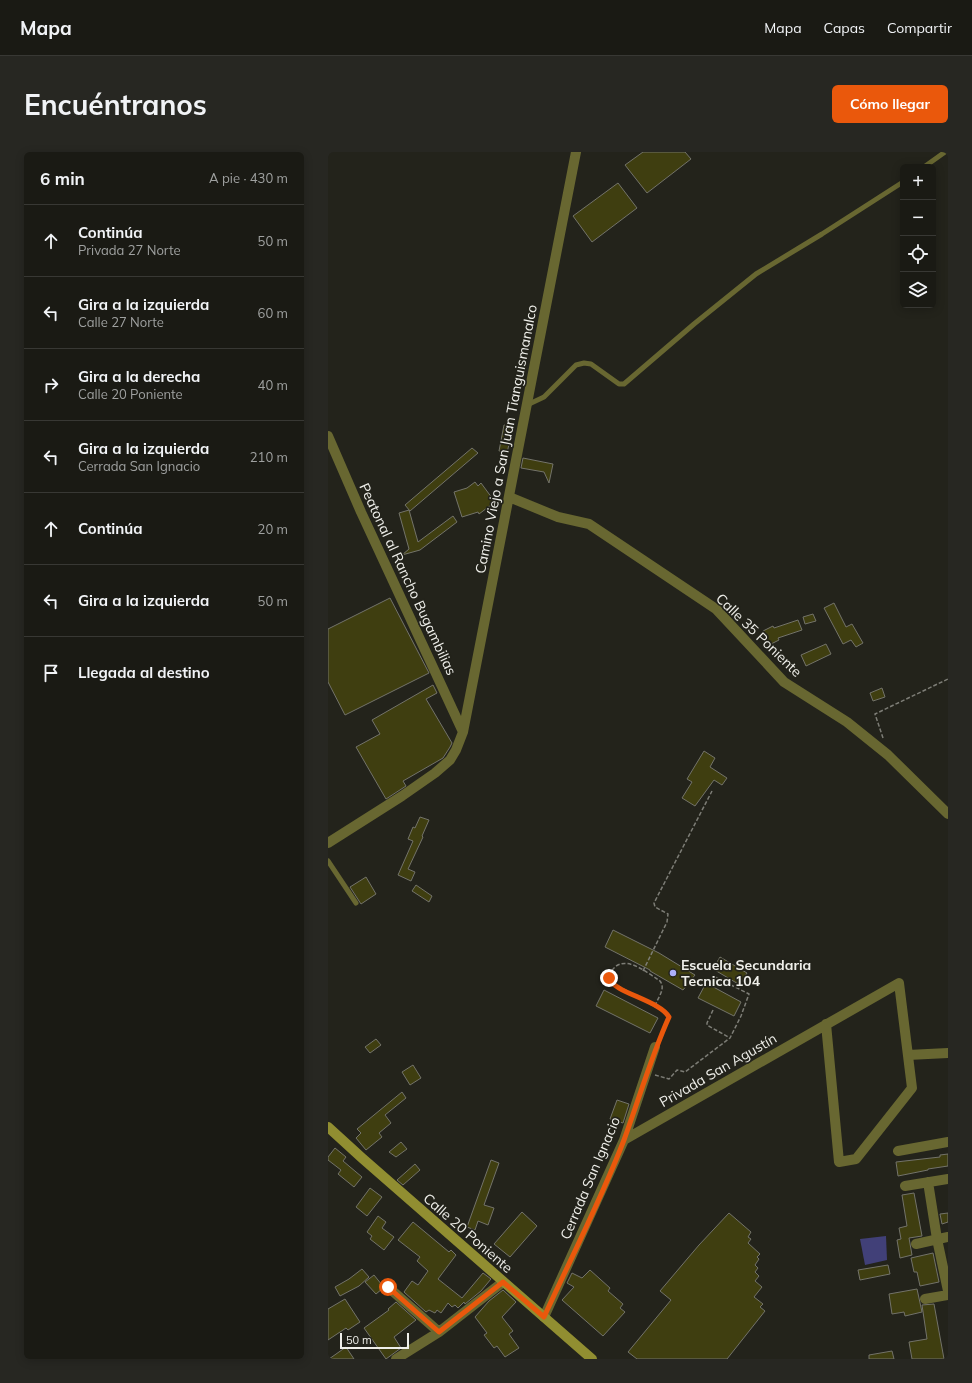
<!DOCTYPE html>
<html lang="es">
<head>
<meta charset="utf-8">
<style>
  :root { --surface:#1a1a14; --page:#272722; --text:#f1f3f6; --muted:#9fa1a0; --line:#383834; --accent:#ea580c }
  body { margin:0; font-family:Mulish,sans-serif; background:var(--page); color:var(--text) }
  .controls { position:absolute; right:12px; top:12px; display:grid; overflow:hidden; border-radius:6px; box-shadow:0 2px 10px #0003 }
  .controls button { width:36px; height:36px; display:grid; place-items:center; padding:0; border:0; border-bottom:1px solid var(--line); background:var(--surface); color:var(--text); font:20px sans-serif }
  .scale { position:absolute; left:12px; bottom:10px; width:69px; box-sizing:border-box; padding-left:4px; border:2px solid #efefea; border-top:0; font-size:11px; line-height:14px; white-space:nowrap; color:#efefea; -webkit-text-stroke:3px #23231b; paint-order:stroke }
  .stop { position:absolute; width:12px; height:12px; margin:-9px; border:3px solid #ea580c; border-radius:50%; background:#fff }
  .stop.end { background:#ea580c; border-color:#fff; box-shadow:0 1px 4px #0008 }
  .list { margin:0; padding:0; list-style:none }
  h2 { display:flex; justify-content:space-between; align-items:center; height:52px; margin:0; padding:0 16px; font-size:17px }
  h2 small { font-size:13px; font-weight:400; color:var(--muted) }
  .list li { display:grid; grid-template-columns:26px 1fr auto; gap:12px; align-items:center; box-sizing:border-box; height:72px; padding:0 16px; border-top:1px solid var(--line) }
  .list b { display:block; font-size:15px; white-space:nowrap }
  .list p { margin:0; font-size:13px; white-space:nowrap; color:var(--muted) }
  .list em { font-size:13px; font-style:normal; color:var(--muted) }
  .icon { flex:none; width:22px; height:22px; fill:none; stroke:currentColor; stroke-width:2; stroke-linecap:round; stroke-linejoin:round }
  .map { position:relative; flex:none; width:620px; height:1207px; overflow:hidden; border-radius:6px }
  header { display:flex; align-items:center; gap:24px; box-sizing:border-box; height:56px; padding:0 20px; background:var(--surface); border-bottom:1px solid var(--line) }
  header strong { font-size:19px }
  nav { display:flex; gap:22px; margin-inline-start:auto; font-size:14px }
  .intro { display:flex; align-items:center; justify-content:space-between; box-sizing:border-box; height:96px; padding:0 24px }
  h1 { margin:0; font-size:28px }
  .button { padding:10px 18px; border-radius:6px; background:var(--accent); color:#fff; font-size:14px; font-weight:700 }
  main { display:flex; gap:24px; padding:0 24px }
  aside { flex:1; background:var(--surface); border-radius:6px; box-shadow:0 2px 10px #0003 }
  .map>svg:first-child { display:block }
  .green { fill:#414078 }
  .building { fill:#3f3e10; stroke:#73736a }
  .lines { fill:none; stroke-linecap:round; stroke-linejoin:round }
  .path { stroke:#7d7d76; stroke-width:1.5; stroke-dasharray:4 2; stroke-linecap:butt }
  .lane { stroke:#686731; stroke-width:5 }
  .street { stroke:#686731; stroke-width:10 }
  .secondary { stroke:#918e31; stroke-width:10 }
  .route { stroke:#ea580c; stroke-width:5 }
  .poi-dot { fill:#acaffb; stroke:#23231b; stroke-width:1.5 }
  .labels { text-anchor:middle; stroke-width:3.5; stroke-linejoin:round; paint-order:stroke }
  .street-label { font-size:14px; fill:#efefea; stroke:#23231b }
  .poi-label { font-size:14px; font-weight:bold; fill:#efefea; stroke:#23231b; text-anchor:start }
</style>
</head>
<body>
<header>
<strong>Mapa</strong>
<nav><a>Mapa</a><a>Capas</a><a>Compartir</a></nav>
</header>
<div class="intro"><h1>Encuéntranos</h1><a class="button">Cómo llegar</a></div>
<main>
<aside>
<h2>6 min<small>A pie · 430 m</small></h2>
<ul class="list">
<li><svg class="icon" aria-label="ahead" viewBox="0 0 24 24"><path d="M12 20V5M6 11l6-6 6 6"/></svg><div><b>Continúa</b><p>Privada 27 Norte</p></div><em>50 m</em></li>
<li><svg class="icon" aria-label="left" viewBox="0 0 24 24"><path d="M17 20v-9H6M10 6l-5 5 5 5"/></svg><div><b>Gira a la izquierda</b><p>Calle 27 Norte</p></div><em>60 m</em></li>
<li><svg class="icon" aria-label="right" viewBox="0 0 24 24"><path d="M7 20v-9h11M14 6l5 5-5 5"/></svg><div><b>Gira a la derecha</b><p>Calle 20 Poniente</p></div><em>40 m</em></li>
<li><svg class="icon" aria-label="left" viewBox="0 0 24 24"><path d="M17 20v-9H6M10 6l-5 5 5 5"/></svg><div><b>Gira a la izquierda</b><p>Cerrada San Ignacio</p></div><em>210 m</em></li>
<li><svg class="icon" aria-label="ahead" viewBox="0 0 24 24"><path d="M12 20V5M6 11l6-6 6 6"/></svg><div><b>Continúa</b></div><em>20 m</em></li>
<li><svg class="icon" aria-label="left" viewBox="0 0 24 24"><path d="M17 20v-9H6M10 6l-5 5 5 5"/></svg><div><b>Gira a la izquierda</b></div><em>50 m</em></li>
<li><svg class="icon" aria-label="arrive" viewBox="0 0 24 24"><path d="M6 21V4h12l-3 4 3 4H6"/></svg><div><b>Llegada al destino</b></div></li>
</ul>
</aside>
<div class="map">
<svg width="620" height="1207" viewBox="0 0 620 1207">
  <rect width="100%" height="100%" fill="#23231b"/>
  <path class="green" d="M558,1084L559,1108L537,1113L532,1087Z"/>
  <path class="building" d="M315,0H357L363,7L319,41L297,13Z
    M290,31L309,56L264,90L245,64Z
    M176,273L185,275L179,301L171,299Z
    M144,296L150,301L82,359L77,353Z
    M195,306L225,312L221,331L216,320L193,316Z
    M147,330L150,334L153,331L167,350L151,362L150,360L134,365L126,340L139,336Z
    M81,358L90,390L125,364L129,370L92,398L74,403L81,397L71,361Z
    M62,446L101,521L17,563L0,530V477Z
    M506,451L518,475L524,472L535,491L528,495L523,488L515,492L496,456Z
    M485,462L488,469L477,472L475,465Z
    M470,468L474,478L450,486L451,488L441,493L435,479L445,474L446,476Z
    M498,492L503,502L478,514L473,503Z
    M105,533L109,541L98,547L124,591L122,595L115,606L75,629L78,634L58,647L28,595L52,582L44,568Z
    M554,536L557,545L545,549L542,541Z
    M376,599L387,606L382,615L399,626L394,633L386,628L367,654L354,646L364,630L359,627Z
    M92,665L101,668L94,684L95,685L80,717L87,720L83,729L70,723L85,689L80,687L85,675L87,676Z
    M38,725L48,742L33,752L22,735Z
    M88,733L104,744L101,750L84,739Z
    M285,778L331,801L367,823L355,838L322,819V818L277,795Z
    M392,805L419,821L412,833L385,817Z
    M378,831L413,850L406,864L370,846Z
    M276,838L330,866L322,881L268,854Z
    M48,887L53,893L42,901L37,895Z
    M85,913L93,926L82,933L74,920Z
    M74,940L78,946L57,963L63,971L51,981L54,985L38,998L28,986L33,981L29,977Z
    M289,948L301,952L295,971L282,967Z
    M73,990L79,997L68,1005L61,1000Z
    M7,996L18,1005L15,1009L34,1025L26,1035L10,1022L13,1018L0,1008V1005Z
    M620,1002V1014L600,1017V1018L570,1024L568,1010L612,1005V1003Z
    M163,1008L171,1011L156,1053L166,1056L160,1073L150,1069L147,1078L139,1075Z
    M87,1012L92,1018L75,1033L69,1028Z
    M42,1036L54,1045L39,1064L28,1055Z
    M586,1041L594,1084L581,1086L584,1103L572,1106L569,1088L573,1087L571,1076L579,1074L574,1043Z
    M194,1060L209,1074L182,1105L166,1092Z
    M401,1061L423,1080L420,1085L423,1087L420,1091L432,1102L429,1105L431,1107L427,1113L430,1116L427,1120L431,1124L427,1129L434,1135L426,1145L435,1152L432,1155L437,1159L399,1207H309L300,1200L343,1148L332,1139L371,1093Z
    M620,1061V1070L614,1072L612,1062Z
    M50,1064L58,1070L54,1076L66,1085L56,1098L42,1087L44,1084L39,1080Z
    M85,1070L121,1100L123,1098L128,1103L110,1127L134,1146L155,1121L163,1127L153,1139L137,1152L136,1150L130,1156L127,1153L124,1155L120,1151L113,1161L109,1158L107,1161L101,1158L98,1160L76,1140L84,1129L90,1133L100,1119L89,1109L92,1105L70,1088Z
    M605,1101L611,1130L592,1134L589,1120H586L583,1106Z
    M560,1113L562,1122L532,1128L530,1118Z
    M34,1117L41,1125L31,1134L12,1144L7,1135L21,1127Z
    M262,1118L282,1136L280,1139L295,1152L292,1156L297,1160L275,1184L234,1148L246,1135L239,1131L244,1121L254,1126Z
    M46,1123L54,1133V1137L48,1142L37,1130Z
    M589,1137L594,1160L577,1164L576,1160L564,1162L561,1142Z
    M175,1138L188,1150L174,1165L185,1179L181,1182L191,1196L177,1205L169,1194L166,1196L156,1183L159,1181L147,1165L161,1149Z
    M17,1147L32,1170L20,1178L18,1176L0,1188V1157Z
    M68,1150L88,1168L66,1185L73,1196L58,1207L36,1176L61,1158L60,1157Z
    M606,1152L616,1207H584L581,1190L599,1187L594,1153Z
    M18,1195L26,1207H1Z
    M564,1199L566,1207H541V1203Z"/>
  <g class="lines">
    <path class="path" d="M555,586L547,562L620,527
      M315,819L339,770L340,762L327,755L326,751L384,639
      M327,854C330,845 338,837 332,829C318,820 295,800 283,820C280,825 281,827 285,831L338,861L341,865L331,887
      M385,858L379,871V873L402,886
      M327,923L341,927L349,918L357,920L402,886L413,864L421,842L387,825"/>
    <path class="lane" d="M596,15L617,0
      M199,253L216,245L248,213L256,211L263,212L291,232H296L366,172L428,122L494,82L575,30
      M0,709L28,751"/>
    <path class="street" d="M0,284L33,360L135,580
      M181,345L230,365L261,372L388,457L456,530L519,570L560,603L620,662
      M0,691L74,644L107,621L122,608L128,598L135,580L248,0
      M580,903L620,901
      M296,988L571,831L584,936L528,1007L511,1010L498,872
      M570,999L620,990
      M600,1030L609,1087L620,1139
      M577,1034L620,1027
      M588,1092L620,1085
      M60,1135L111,1180
      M597,1147L620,1143
      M216,1165L296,988L327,895
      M68,1207L111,1180L175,1130"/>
    <path class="secondary" d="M0,975L34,1006L264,1207"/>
  </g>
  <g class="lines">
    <path class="route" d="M60,1135L111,1180L175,1130L216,1165C243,1106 273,1048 296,988C311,947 323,905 341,865C331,848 286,841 281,826"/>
  </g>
  <circle class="poi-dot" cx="345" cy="821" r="4"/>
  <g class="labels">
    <g class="street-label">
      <text transform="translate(178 287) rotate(-79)" y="5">Camino Viejo a San Juan Tianguismanalco</text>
      <text transform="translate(80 427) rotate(65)" y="5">Peatonal al Rancho Bugambilias</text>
      <text transform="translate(431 483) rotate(44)" y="5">Calle 35 Poniente</text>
      <text transform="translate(390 918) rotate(-30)" y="5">Privada San Agustín</text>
      <text transform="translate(262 1026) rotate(-67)" y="5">Cerrada San Ignacio</text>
      <text transform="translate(140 1081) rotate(41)" y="5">Calle 20 Poniente</text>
    </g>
    <g class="poi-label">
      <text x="353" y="818">Escuela Secundaria<tspan x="353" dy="16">Tecnica 104</tspan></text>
    </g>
  </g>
</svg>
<div class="controls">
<button>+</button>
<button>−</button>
<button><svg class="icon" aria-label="locate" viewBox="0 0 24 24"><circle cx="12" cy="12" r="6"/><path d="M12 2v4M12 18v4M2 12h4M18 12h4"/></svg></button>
<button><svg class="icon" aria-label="layers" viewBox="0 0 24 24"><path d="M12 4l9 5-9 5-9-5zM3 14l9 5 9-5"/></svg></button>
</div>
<div class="scale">50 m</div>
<div class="stop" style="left:60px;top:1135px"></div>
<div class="stop end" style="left:281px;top:826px"></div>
</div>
</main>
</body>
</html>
